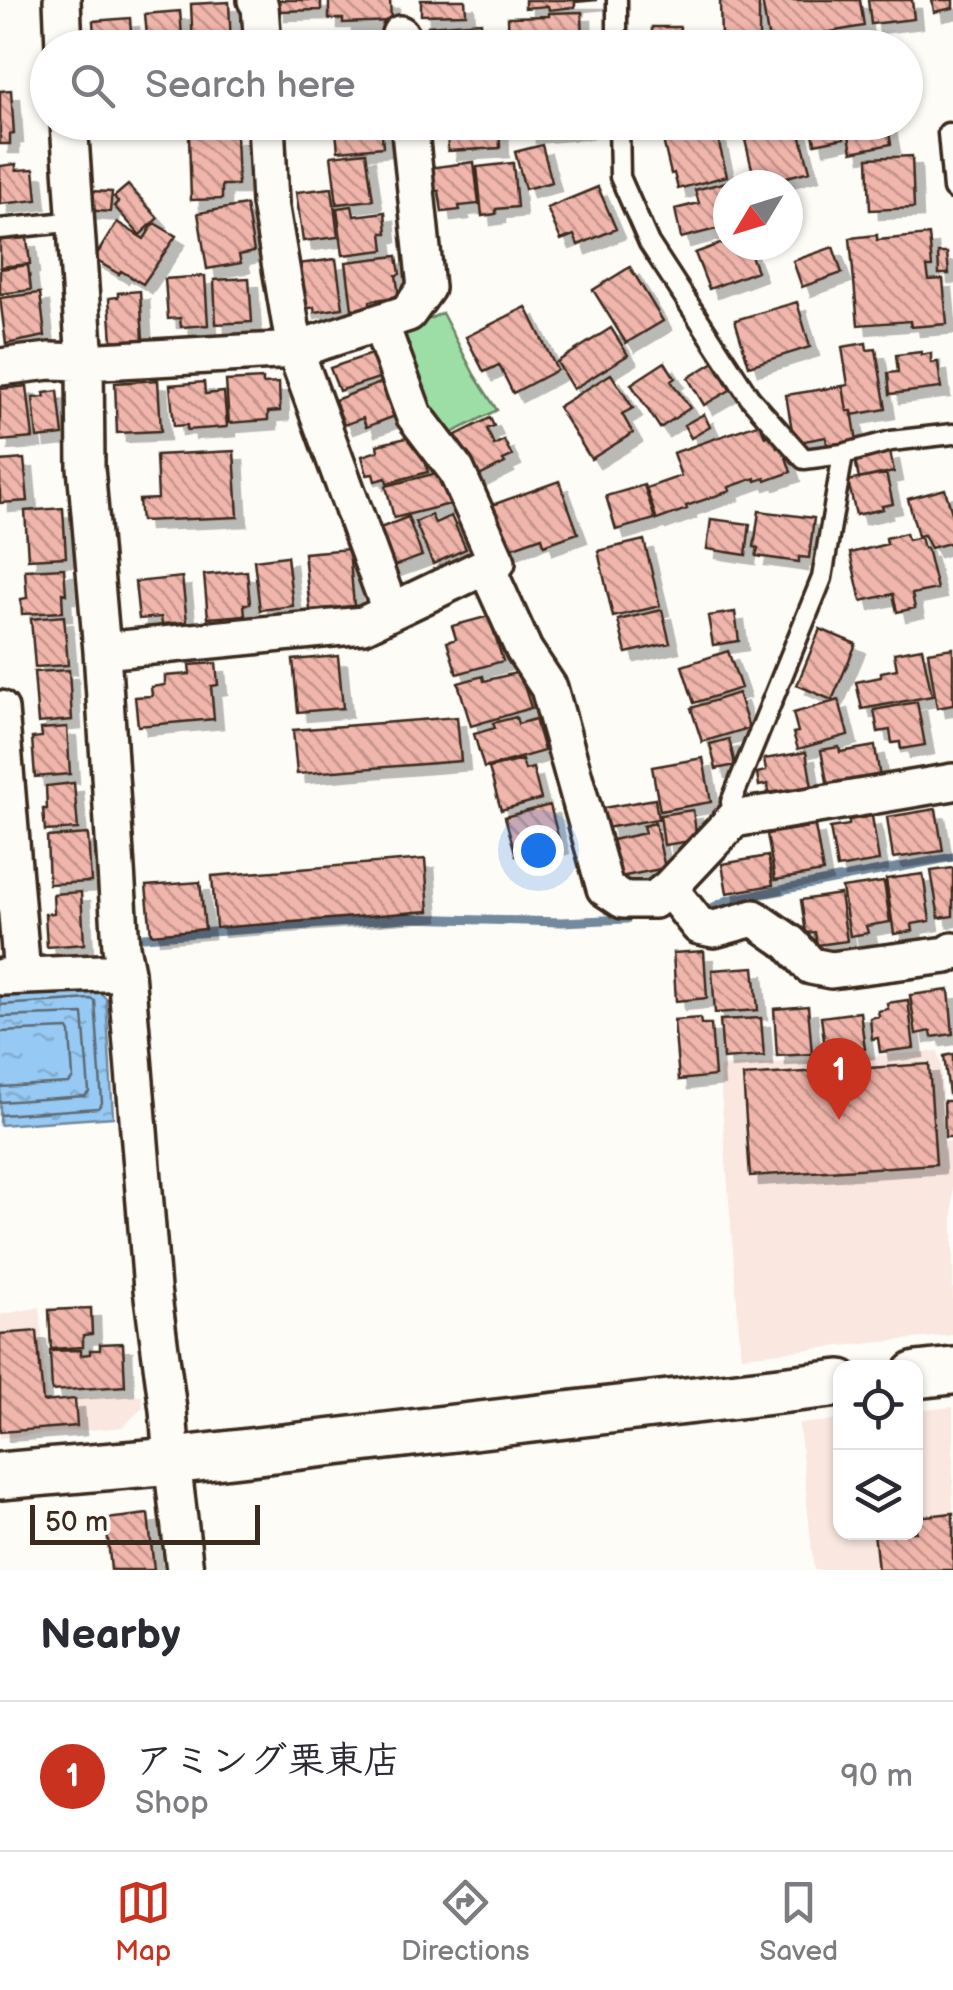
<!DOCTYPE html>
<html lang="en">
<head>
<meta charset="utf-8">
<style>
  :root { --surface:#fff; --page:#f2f2f3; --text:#2b2b33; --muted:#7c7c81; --line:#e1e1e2; --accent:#c8321e }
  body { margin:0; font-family:"Balsamiq Sans","Klee One",sans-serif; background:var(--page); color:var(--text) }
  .controls { position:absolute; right:30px; bottom:30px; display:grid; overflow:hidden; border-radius:20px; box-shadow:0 2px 8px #0004 }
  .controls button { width:90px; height:90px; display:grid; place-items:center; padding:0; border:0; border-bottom:2px solid var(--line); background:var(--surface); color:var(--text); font:50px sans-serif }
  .compass { position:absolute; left:713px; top:170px; width:90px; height:90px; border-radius:50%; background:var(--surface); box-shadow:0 2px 8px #0004; rotate:232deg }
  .scale { position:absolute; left:30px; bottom:25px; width:230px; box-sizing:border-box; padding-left:10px; border:5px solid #3b2a1e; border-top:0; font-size:28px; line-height:35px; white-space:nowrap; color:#3b2a1e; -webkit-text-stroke:8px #fdfcf7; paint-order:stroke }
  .you { position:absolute; left:538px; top:850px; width:35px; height:35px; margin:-25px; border:8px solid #fff; border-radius:50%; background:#1a73e8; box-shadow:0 0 0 15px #1a73e833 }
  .badge { display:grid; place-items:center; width:65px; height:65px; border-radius:50%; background:var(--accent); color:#fff; font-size:32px; font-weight:700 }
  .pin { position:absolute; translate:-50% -82px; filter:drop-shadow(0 2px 5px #0008) }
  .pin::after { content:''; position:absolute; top:52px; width:35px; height:30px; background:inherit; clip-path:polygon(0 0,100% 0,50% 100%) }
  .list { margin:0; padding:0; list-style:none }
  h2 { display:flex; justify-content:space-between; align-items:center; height:130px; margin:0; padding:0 40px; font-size:42px }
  h2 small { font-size:32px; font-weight:400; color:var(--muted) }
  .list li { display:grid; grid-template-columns:65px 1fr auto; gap:30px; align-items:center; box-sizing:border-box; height:150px; padding:0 40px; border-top:2px solid var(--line) }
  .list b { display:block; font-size:38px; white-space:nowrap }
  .list p { margin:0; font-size:32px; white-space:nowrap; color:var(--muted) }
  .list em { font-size:32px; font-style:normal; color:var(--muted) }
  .icon { flex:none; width:55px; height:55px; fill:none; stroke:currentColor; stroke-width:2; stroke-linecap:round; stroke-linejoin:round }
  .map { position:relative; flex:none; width:953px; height:1570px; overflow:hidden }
  .search { position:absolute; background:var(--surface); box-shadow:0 2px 8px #0004; left:30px; right:30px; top:30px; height:110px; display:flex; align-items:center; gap:25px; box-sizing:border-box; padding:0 35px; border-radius:55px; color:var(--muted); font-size:38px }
  .sheet { height:280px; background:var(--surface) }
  nav { display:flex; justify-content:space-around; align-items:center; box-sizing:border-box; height:140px; border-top:2px solid var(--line); background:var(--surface); font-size:28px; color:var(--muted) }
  nav a { display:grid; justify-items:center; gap:5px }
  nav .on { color:var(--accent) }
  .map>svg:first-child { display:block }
  .built { fill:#f9e7e0 }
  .park { fill:#9ddda6; stroke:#6c8462; stroke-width:2.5 }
  .water { fill:url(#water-ripples); stroke:#72899e; stroke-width:2.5 }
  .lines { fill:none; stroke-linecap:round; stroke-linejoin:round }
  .shore { stroke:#5f6a73; stroke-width:2.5 }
  .stream { stroke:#72899e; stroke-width:9 }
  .building { fill:url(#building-back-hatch); stroke:#3b2a1e; stroke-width:2.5; filter:url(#shadow) }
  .service-casing { stroke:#3b2a1e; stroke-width:25 }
  .minor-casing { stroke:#3b2a1e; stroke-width:42 }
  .tertiary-casing { stroke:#3b2a1e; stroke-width:52 }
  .service { stroke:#fdfcf7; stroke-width:18 }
  .minor { stroke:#fdfcf7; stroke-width:35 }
  .tertiary { stroke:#fdfcf7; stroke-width:45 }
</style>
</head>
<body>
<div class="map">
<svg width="953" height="1570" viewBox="0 0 953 1570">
  <defs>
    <pattern id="water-ripples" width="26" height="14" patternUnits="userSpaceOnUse" patternTransform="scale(2.5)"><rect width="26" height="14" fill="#96c9f3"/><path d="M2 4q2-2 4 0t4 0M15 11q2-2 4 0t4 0" fill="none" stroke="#82add0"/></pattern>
    <pattern id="building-back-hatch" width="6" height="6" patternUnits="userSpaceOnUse" patternTransform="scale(2.5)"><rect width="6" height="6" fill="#f0b5ab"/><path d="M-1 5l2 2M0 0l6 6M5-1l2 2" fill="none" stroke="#c4938b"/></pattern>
    <filter id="shadow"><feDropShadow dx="9" dy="9" stdDeviation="0" flood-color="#0004"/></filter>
  </defs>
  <rect width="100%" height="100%" fill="#fdfcf7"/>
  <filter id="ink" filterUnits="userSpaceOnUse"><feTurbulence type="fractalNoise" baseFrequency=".01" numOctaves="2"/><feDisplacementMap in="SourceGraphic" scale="20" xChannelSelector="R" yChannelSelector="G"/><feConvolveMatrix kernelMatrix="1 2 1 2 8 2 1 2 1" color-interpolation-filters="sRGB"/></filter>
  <g filter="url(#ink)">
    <path class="built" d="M938,1051L941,1067L943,1141H953V1335L741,1356L719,1067Z
      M40,1307L47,1400L142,1396L143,1407L123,1427L0,1438V1315Z
      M953,1407V1570H814L799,1424L840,1420V1532H916V1411Z"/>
    <path class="park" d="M442,313L475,376L497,410L442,438L401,332Z"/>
    <path class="water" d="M96,989L106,998L113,1117L0,1125V995Z"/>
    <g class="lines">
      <path class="shore" d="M0,1005L91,999L95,1001L102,1103L98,1108L0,1115
        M0,1017L83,1014L89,1092L85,1096L0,1102
        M0,1032L68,1029L70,1033L73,1078L69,1083L0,1087"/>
      <path class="stream" d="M714,907L728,900L953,857
        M143,937L407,918L562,922L627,919"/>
    </g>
    <path class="building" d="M276,0H321V10L276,11Z
      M329,0H390L391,21L343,23V19H329Z
      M421,0H465L466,14L421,15Z
      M525,0H597L575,2V7L549,10L548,6L525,8Z
      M720,0H759V42L721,41Z
      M762,0H860L864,26L824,33L826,48H770Z
      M868,0H912L914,19L871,24Z
      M932,0H953V8L934,12Z
      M229,2L231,46L193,48L191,4Z
      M180,11L183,48H148L145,14Z
      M582,12L583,48H509L508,17L549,16V13Z
      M130,18L132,48H95L93,21Z
      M481,22L483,48H430L428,26Z
      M652,27H680L679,40H694V48H637V37H652Z
      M857,36L859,48H831L829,39Z
      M378,40L379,48H328V41Z
      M11,90L14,134H10V144H0V91Z
      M335,122H381L383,147L338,151Z
      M447,122H499L500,148L448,151Z
      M526,122H583V129L527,134Z
      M811,122H841L844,138L815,144Z
      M854,122H887L891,144L852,152L847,124Z
      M798,126L810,171L756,185L745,140Z
      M715,127L727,176L678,189L674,173L671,174L663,140Z
      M236,135L238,185H222V199L191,200L189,136Z
      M542,145L552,182L525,189L515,152Z
      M366,152L373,200L337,204L331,156Z
      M912,156L914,208L870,210L868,158Z
      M474,162L479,204L459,206L460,210L442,212L439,191L431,192L428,168Z
      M513,163L517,207L496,209V214L482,216L477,167Z
      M16,164V170L34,169L37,200L0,204V166Z
      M726,182L728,226L681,238L675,209L699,203L695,190Z
      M128,185L158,218L140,235L114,206L118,202L114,197Z
      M598,187L616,229L578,245L574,235L561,240L547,208Z
      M332,188L338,237L303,241L296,192Z
      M88,191L112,192L110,212L86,210Z
      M246,205L254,252L239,255L241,263L207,269L198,213Z
      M352,206L354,216L385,212L387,233H382L384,250L343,255L337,208Z
      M117,222L144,239L154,223L176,236L143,284L121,271L119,274L94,259Z
      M877,235V240L929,235L932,267H927L929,280L943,279L947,324L911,327L910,321L858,325L850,238Z
      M27,238L30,264L0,267V240Z
      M728,241V245H747L757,271L709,289L695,253Z
      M833,247L842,273L802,287L793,261Z
      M938,253H947L949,274H939Z
      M397,256L400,274L396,275L399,296L370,301V307L352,309L346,262Z
      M336,259L343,308L315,312L314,307L306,309L298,264Z
      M28,265L31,290L0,294V269Z
      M630,267L663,321L626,343L593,290Z
      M205,276L208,325L181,327L180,318L168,319L165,279Z
      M249,278L252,322L216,324L214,280Z
      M140,291L143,339L112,342L109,298L118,297V293Z
      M40,293L45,336L6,344L0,298Z
      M797,302L810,347L749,366L735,320Z
      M526,307L557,370L513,393L499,365L484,372L466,337Z
      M611,328L628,355L573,389L557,362Z
      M866,343L867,350L876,349L886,409L852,415V411H847L843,386L848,385L842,347Z
      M921,352V355L931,353V363L938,362L941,388L890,394L888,373L898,372L896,355Z
      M374,353L382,377L339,391L330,368Z
      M665,362L675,378L671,381L690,408L660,428L631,384Z
      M714,362L730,390L704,405L688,378Z
      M611,374L633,408L622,414L633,433L591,459L558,407Z
      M263,379V384L279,383L280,411L268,412V420L229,423L226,381Z
      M391,379L403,413L366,427L363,418L344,425L335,400Z
      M158,380L161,431L117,433L115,383Z
      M204,382L205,394L224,392L227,427L187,430V425L174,426L170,385Z
      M27,386L33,438L0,441V389Z
      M843,386L847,411H852L857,441L827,445L826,437L799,442L793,436L786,395Z
      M58,391L63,435L37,438L33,398L45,397L44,393Z
      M704,414L710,427L691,438L684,425Z
      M490,418L494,426L487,429L494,445L504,440L512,456L503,460L505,463L477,477L456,435Z
      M760,423L765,437L773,434L777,447L782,445L791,472L766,481L765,478L756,481L755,478L729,487L730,491L686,506L687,509L657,520L646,488L681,476L673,453Z
      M419,435L428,472L387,483L386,478L375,481L373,474L367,475L362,456L378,451L377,445Z
      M234,451L238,517L141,521L139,500L158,499L156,455Z
      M890,451L894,472L859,479L855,459Z
      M24,459L28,501L0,503V461Z
      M441,472L450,504L394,518L386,486Z
      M886,473L893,504L882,506L883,509L856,515L848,481Z
      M559,481L578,533L544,545L542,537L508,549L492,505Z
      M644,485L655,519L616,530L606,496Z
      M945,489L953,517V542L931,548L924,535L918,536L908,499Z
      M63,508L66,557L28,559L25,511Z
      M759,511L814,518L809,558L799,557V562L756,556L758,548L754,547Z
      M431,515L435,523L451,516L466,549L433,564L415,522Z
      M408,517L422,556L389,568L375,530Z
      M711,519L750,524L746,555L707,549Z
      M906,533L908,540L921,537L924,548H927L937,589L912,594L915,608L897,612L893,594L861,601L850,553L887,544L886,538Z
      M644,540L660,606L613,617L598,551Z
      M349,549L354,606L310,610L304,553Z
      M287,556L293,606L260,610L254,560Z
      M64,568L66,594L62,593L63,612L22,614L21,599L27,598L25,570Z
      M247,571L250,604H244L245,615L208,618L204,575Z
      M182,577L187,622L162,624L161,617L139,619L135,582Z
      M662,610L670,643L626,653L618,620Z
      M735,612L739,641L713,645L708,616Z
      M64,616L68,665L35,667L31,619Z
      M489,616L503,661L457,674L447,642L456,639L452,626Z
      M820,629L856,644L832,700L797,685Z
      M922,648L932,696L862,709L856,682L881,677V672L897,669L894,653Z
      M953,648V705L937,708L928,652Z
      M728,651L741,688L694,703L682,666Z
      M338,656L343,708L298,712L293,660Z
      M216,663L218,685L211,686L214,719L138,726L135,697L152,696L151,687L165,685V676L190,674L189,665Z
      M69,670L72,720L38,723L34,672Z
      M520,672L531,708L471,726L458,683L483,676L484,681Z
      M738,693L749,728L702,742L691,708Z
      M839,700L848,735L798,749L793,733L798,732L793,713Z
      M917,702L925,745L901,749L900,742L892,743L890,730L878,732L874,710Z
      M457,717L461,761L297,774L293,730Z
      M516,717L518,724L535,719L544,751L484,768L474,734L495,728L493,723Z
      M67,727L70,774L35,777L32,738L42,737L41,729Z
      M729,739L735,765L716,769L710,744Z
      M875,746L880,778L828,787L821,750L839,747L840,752Z
      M806,752L812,787L769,794L768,784L759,786L757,773L766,771L764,759Z
      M703,758L711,802L660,811L652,767Z
      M522,760L525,770L533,768L541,799L501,810L489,768Z
      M74,783L78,829L45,831L43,809H47L46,786Z
      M655,799L658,819L606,828L603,808Z
      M550,805L560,844L516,856L505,817Z
      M936,809L943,851L893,858L887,817Z
      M693,810L697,840L664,845L660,815Z
      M872,816L879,861L837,868L830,828L849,825V820Z
      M655,823L665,868L620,877L612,840L645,833L643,826Z
      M815,826L823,872L775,880L767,834Z
      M88,834L91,882L49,884L47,837Z
      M768,856L773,885L727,893L722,864Z
      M425,859L429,911L216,928L212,876Z
      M953,868V916L939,918L931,871Z
      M923,874L930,921L912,924L913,931L894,934L886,879Z
      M200,882L205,929L151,934L146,886Z
      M884,882L890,922L866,926L868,933L850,936L842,888Z
      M81,892L84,944L47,947L45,914L54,913L53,894Z
      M840,894L847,941L817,945L815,932L806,933L801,900Z
      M704,951L707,998L676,1001L673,953Z
      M754,967L758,1010L715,1013L712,970Z
      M949,990L953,1034L932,1037L931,1031L916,1034L910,995Z
      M908,1000L914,1048L880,1052L878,1038L872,1039L870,1018L879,1016L878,1011L888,1009L887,1003Z
      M808,1006L812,1054L777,1056L774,1009Z
      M860,1012L865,1049L826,1055L821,1017Z
      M700,1018L701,1024H711L715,1076L679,1080L674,1020Z
      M761,1018L764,1056L723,1059L720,1020Z
      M953,1054V1094H949L944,1056Z
      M929,1064L936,1164L750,1176L743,1076Z
      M944,1101H953V1137H945Z
      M91,1308L92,1334L83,1335V1347L51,1349L49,1310Z
      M37,1331L43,1402L75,1399L77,1426L0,1432V1334Z
      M123,1343L125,1386L52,1391L50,1351L81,1350V1355L90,1354V1350H100V1344Z
      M953,1513V1570H878L874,1532H916V1517Z
      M148,1514L154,1570H111L106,1519Z"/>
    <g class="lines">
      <defs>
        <path id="service" d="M617,48V0
          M619,122L620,177L649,243L750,398L804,459L843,454L891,441L953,434
          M948,133L953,189
          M0,229L77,221
          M734,819L731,802L822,578L843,454"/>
        <path id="minor" d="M62,0L64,48
          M256,0L260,6L263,48
          M400,34L401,48
          M69,122L85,362L86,467L102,651L121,947L126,972L152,1289L168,1410L172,1461L185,1570
          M266,122L270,203L295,350L408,313L426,288L409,122
          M380,323L414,415L456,470L497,562L486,566
          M0,367L50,361L85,362L295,350L390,610
          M102,651L363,625L486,566L524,650L549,688L605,888L623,900H654L669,888L734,819L953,782
          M0,709L22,975
          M669,888L699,926L714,929L754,918L790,943L811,966L831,970L947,955L953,951
          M2,977L126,972"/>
        <path id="tertiary" d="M916,1375L953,1371
          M0,1476L172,1461L840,1383"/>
      </defs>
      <use href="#service" class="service-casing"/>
      <use href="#minor" class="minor-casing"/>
      <use href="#tertiary" class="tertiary-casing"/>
      <use href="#service" class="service"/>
      <use href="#minor" class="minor"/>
      <use href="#tertiary" class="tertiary"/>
    </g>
  </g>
</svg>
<div class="controls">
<button><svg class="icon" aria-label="locate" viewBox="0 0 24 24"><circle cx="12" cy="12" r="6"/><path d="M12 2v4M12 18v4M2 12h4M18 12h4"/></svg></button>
<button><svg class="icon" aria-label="layers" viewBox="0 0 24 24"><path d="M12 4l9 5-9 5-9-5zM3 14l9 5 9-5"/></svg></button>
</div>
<svg class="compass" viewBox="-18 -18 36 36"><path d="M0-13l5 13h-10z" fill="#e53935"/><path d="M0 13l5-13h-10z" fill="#7c7c81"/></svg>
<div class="scale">50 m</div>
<div class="you"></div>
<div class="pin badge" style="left:839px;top:1120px">1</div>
<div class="search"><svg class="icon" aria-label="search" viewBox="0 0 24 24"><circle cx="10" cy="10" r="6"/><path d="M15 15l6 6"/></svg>Search here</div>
</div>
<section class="sheet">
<h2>Nearby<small></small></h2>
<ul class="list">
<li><span class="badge">1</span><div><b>アミング栗東店</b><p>Shop</p></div><em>90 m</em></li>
</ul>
</section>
<nav>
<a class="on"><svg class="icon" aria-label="map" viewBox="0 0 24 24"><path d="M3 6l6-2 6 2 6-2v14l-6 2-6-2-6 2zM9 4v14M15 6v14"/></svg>Map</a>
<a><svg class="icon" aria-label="directions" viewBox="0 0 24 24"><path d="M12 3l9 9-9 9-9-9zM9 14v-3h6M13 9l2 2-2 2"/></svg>Directions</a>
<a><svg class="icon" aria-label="saved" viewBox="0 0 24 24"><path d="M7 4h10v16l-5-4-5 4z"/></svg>Saved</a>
</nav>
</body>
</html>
